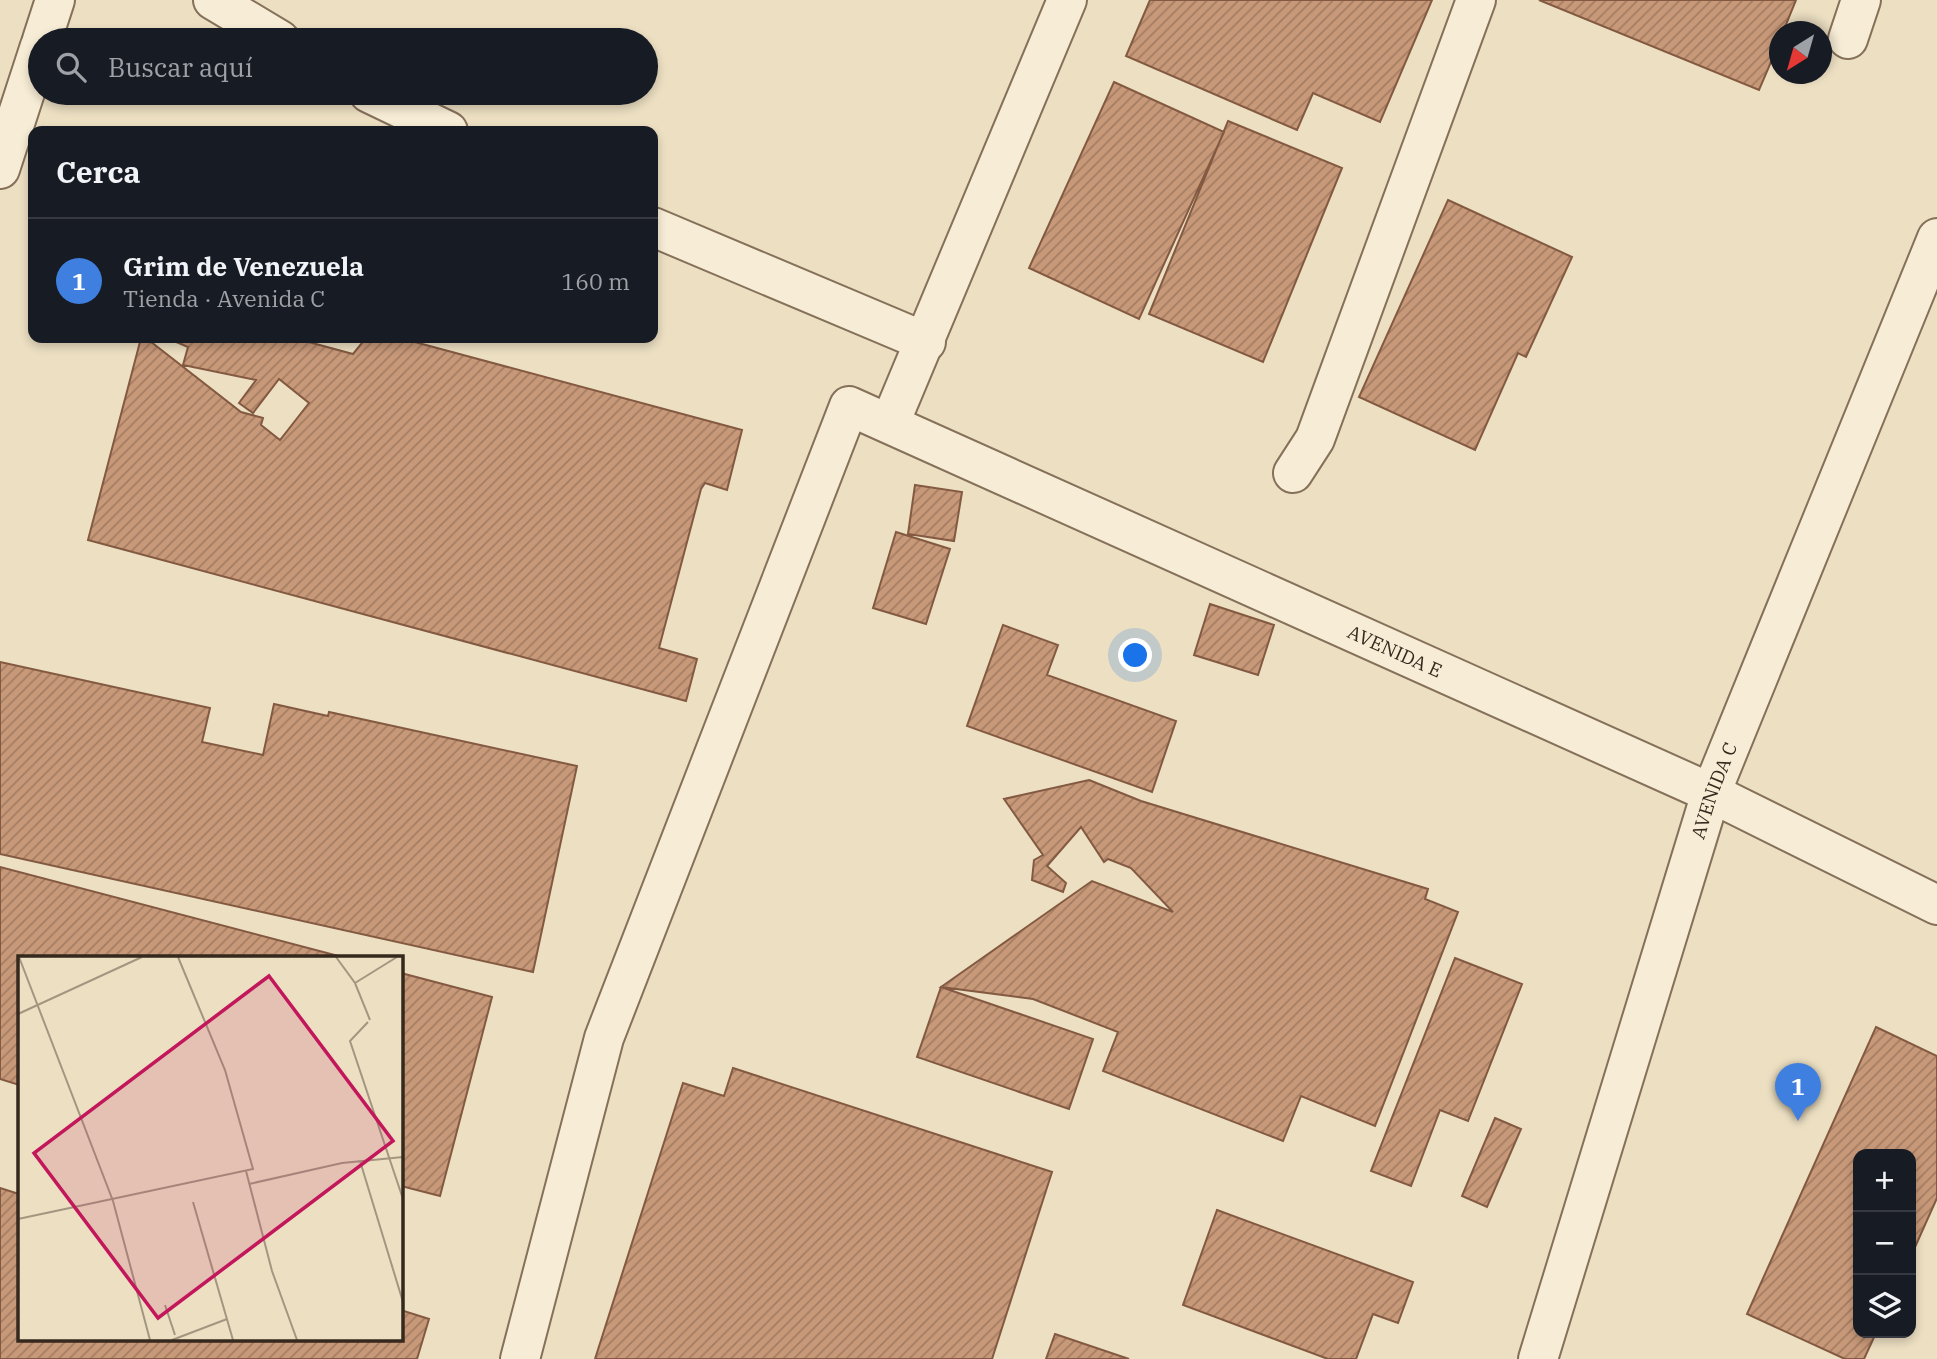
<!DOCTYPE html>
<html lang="es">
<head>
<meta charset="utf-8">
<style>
  :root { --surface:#171b24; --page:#20242c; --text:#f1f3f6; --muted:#9ea1a6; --line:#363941; --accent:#c69a9c }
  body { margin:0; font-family:"IBM Plex Serif",serif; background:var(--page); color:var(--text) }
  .controls { position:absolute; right:21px; bottom:21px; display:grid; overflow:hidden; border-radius:14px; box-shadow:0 4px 10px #0003 }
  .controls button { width:63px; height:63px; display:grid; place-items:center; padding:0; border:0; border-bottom:2px solid var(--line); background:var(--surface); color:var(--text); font:35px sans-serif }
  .compass { position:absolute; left:1769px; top:21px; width:63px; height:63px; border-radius:50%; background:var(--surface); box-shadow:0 4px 10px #0003; rotate:217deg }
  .you { position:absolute; left:1136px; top:656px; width:24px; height:24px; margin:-18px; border:5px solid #fff; border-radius:50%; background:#1a73e8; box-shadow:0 0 0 10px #1a73e833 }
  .badge { display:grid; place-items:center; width:46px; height:46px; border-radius:50%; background:var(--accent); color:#fff; font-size:23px; font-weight:700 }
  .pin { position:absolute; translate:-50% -58px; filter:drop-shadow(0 2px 4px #0008) }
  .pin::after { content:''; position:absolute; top:37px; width:24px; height:21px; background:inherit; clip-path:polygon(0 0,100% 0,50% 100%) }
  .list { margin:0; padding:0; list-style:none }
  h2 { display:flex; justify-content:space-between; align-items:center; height:91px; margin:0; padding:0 28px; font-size:30px }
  h2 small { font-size:23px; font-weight:400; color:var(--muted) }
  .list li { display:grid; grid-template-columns:46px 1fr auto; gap:21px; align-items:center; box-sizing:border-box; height:126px; padding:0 28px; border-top:2px solid var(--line) }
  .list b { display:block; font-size:26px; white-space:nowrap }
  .list p { margin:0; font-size:23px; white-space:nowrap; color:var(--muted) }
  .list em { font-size:23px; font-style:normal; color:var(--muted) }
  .icon { flex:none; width:38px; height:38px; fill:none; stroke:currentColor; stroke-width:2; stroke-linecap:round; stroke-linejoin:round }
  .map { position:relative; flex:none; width:1937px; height:1359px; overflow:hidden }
  .search { position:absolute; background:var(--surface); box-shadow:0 4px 10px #0003; left:28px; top:28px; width:630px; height:77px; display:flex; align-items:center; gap:18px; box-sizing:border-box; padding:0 24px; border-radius:38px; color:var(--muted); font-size:26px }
  .panel { position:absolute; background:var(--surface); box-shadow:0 4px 10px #0003; left:28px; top:126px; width:630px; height:217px; border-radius:14px }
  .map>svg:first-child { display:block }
  .building { fill:url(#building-hatch); stroke:#835a41; stroke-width:2 }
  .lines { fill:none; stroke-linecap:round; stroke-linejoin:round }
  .minor-casing { stroke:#85705a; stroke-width:42 }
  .minor { stroke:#f7ecd5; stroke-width:38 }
  .labels { text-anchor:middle; stroke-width:5; stroke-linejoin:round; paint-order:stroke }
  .street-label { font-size:19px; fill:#35291e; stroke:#f4e9d1 }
  .inset-road { fill:none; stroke:#a39680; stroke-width:2 }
  .view { fill:#c2185b; fill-opacity:0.15; stroke:#c2185b; stroke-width:3.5 }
  .inset-edge { fill:none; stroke:#35291e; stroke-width:3.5 }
</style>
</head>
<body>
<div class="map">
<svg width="1937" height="1359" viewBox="0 0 1937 1359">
  <defs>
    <pattern id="building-hatch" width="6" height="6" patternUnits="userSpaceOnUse" patternTransform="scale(1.75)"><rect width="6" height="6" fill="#c89979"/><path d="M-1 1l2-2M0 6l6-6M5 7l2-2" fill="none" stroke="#a37d63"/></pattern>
  </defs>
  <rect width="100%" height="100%" fill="#ecdfc2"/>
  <path class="building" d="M1150,0H1432L1380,122L1313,93L1297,130L1126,56Z
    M1539,0H1796L1783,32H1780V41L1759,90Z
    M1114,82L1224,132L1139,319L1029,268Z
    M1228,121L1342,168L1263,362L1149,314Z
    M1448,200L1572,257L1526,357L1518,353L1475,450L1359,397Z
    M141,338H146L241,412L263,418L261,425L280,440L309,403L279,379L253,413L239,403L256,380L183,365L188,347L167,338H294L353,354L366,338H400L742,430L727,490L705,483L701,489L659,648L697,659L686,701L88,540Z
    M915,485L962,492L954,541L908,534Z
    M896,532L950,549L926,624L873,608Z
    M1210,604L1274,625L1258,675L1194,655Z
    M1003,625L1058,645L1047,675L1176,721L1152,792L967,726Z
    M0,662L210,708L202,742L263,755L274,704L328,716L329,712L577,766L533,972L0,854Z
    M1089,780L1141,801L1428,889L1425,899L1458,912L1375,1126L1301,1096L1283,1141L1103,1071L1118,1032L1033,999L941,987L1092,881L1173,912L1131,868L1108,859L1104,862L1081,827L1047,866L1066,883L1063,892L1032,880L1034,860L1043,855L1004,799Z
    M0,867L346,958H19V1085L0,1079Z
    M1455,958L1522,984L1468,1121L1440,1110L1411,1186L1371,1171Z
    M401,973L492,997L440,1196L401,1186Z
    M941,987L1093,1039L1069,1109L917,1057Z
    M1876,1027L1937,1056V1198L1911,1256V1154H1858V1333H1876L1864,1359H1845L1747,1314Z
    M733,1068L1052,1172L992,1359H595L683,1083L724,1096Z
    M1495,1118L1521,1129L1487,1207L1462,1196Z
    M0,1188L19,1194V1340H401V1310L429,1319L417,1359H0Z
    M1217,1210L1413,1282L1398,1323L1373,1314L1356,1359H1328L1183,1305Z
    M1055,1334L1129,1359H1046Z"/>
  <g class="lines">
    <defs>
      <g id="minor">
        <path d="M213,0L280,40"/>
        <path d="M1848,39L1861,0"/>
        <path d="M42,40L55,0"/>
        <path d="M369,93L448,131"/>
        <path d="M0,169L40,46"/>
        <path d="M653,227L926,342"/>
        <path d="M890,423L1067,0"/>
        <path d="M1293,473L1315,439L1476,0"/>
        <path id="s1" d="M520,1359L604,1038L849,406L1711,793L1937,905"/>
        <path id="s2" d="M1538,1359L1711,793L1937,238"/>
      </g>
    </defs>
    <use href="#minor" class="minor-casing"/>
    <use href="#minor" class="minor"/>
  </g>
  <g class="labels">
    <g class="street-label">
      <text dy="7" stroke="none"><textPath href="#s1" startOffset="1608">AVENIDA E</textPath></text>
      <text dy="7" stroke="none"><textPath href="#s2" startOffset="595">AVENIDA C</textPath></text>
    </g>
  </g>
  <g transform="translate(18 956)">
    <rect width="385" height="385" fill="#ecdfc2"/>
    <path class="inset-road" d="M1,1L95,245L132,384M318,1L337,27L352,64M337,27L379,1M0,58L124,1M350,66L332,85L385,243M342,205L385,346M228,215L254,315L279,384M231,228L324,207L385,201M175,246L215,384M0,263L235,213L207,114L160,1M147,349L157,379M154,384L209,363"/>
    <path class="view" d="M251,20L375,185L140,362L16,197Z"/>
    <rect width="385" height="385" class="inset-edge"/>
  </g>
</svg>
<div class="controls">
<button>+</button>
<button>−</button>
<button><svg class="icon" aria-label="layers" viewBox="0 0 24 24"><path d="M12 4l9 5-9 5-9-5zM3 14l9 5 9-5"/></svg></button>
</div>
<svg class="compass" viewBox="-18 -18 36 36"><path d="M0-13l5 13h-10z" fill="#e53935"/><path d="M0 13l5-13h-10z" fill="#9ea1a6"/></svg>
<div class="you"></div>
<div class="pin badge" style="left:1798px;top:1121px;background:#3f7fe0">1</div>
<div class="search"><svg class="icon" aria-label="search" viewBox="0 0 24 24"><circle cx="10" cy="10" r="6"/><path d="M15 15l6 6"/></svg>Buscar aquí</div>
<section class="panel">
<h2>Cerca<small></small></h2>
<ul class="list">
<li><span class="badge" style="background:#3f7fe0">1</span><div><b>Grim de Venezuela</b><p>Tienda · Avenida C</p></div><em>160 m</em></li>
</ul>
</section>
</div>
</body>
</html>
